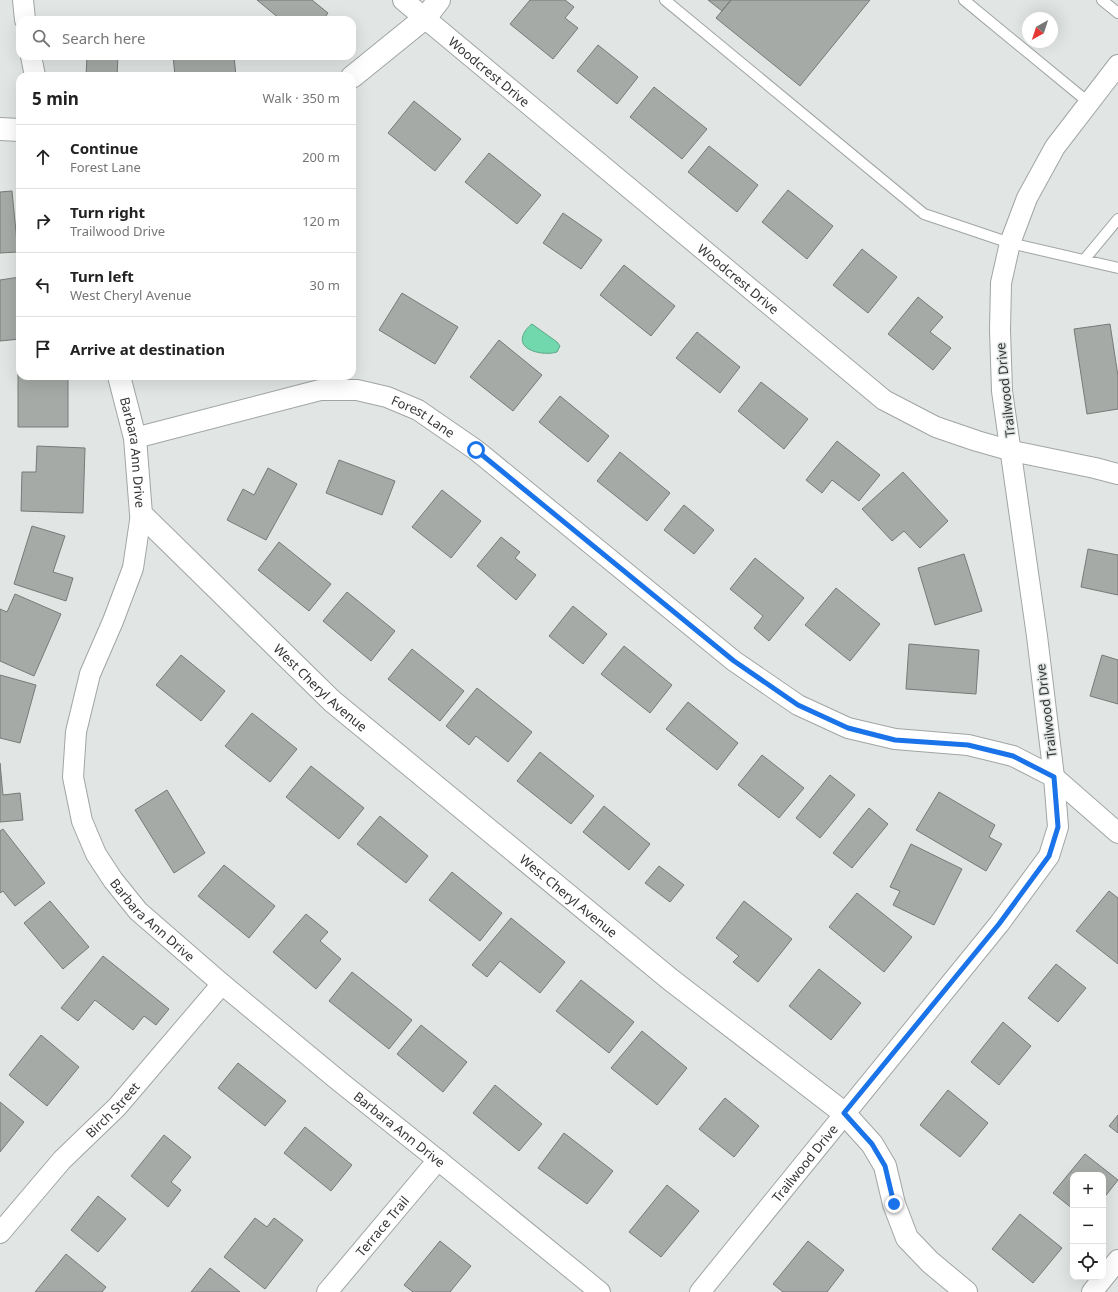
<!DOCTYPE html>
<html lang="en">
<head>
<meta charset="utf-8">
<style>
  :root { --surface:#fff; --page:#f2f2f2; --text:#222; --muted:#767676; --line:#e0e0e0 }
  body { margin:0; font-family:"Noto Sans",sans-serif; background:var(--page); color:var(--text) }
  .controls { position:absolute; right:12px; bottom:12px; display:grid; overflow:hidden; border-radius:8px; box-shadow:0 4px 16px #0002 }
  .controls button { width:36px; height:36px; display:grid; place-items:center; padding:0; border:0; border-bottom:1px solid var(--line); background:var(--surface); color:var(--text); font:20px sans-serif }
  .compass { position:absolute; left:1022px; top:12px; width:36px; height:36px; border-radius:50%; background:var(--surface); box-shadow:0 4px 16px #0002; rotate:219deg }
  .stop { position:absolute; width:12px; height:12px; margin:-9px; border:3px solid #1a73e8; border-radius:50%; background:#fff }
  .stop.end { background:#1a73e8; border-color:#fff; box-shadow:0 1px 4px #0008 }
  .list { margin:0; padding:0; list-style:none }
  h2 { display:flex; justify-content:space-between; align-items:center; height:52px; margin:0; padding:0 16px; font-size:17px }
  h2 small { font-size:13px; font-weight:400; color:var(--muted) }
  .list li { display:grid; grid-template-columns:26px 1fr auto; gap:12px; align-items:center; box-sizing:border-box; height:64px; padding:0 16px; border-top:1px solid var(--line) }
  .list b { display:block; font-size:15px; white-space:nowrap }
  .list p { margin:0; font-size:13px; white-space:nowrap; color:var(--muted) }
  .list em { font-size:13px; font-style:normal; color:var(--muted) }
  .icon { flex:none; width:22px; height:22px; fill:none; stroke:currentColor; stroke-width:2; stroke-linecap:round; stroke-linejoin:round }
  .map { position:relative; flex:none; width:1118px; height:1292px; overflow:hidden }
  .search { position:absolute; background:var(--surface); box-shadow:0 4px 16px #0002; left:16px; top:16px; width:340px; height:44px; display:flex; align-items:center; gap:10px; box-sizing:border-box; padding:0 14px; border-radius:12px; color:var(--muted); font-size:15px }
  .panel { position:absolute; background:var(--surface); box-shadow:0 4px 16px #0002; left:16px; top:72px; width:340px; height:308px; border-radius:12px }
  .map>svg:first-child { display:block }
  .water { fill:#70d8ac; stroke:#5ea788 }
  .building { fill:#a5aaa7; stroke:#767a78 }
  .lines { fill:none; stroke-linecap:round; stroke-linejoin:round }
  .lane-casing { stroke:#a0a5a3; stroke-width:12 }
  .street-casing { stroke:#a0a5a3; stroke-width:22 }
  .secondary-casing { stroke:#a0a5a3; stroke-width:24 }
  .lane { stroke:#fff; stroke-width:10 }
  .street { stroke:#fff; stroke-width:20 }
  .secondary { stroke:#fff; stroke-width:22 }
  .route { stroke:#1a73e8; stroke-width:5 }
  .labels { text-anchor:middle; stroke-width:3; stroke-linejoin:round; paint-order:stroke }
  .street-label { font-size:13px; fill:#343635; stroke:#e1e6e4 }
</style>
</head>
<body>
<div class="map">
<svg width="1118" height="1292" viewBox="0 0 1118 1292">
  <rect width="100%" height="100%" fill="#e1e6e4"/>
  <path class="water" d="M532,324L557,342L560,346L557,352C548,355 531,353 525,346C518,339 526,328 532,324Z"/>
  <path class="building" d="M257,0H312L328,13L323,20H279L280,19Z
    M530,0H565L574,7L565,18L578,28L553,59L510,24Z
    M708,0H731L722,11Z
    M731,0H870L800,86L716,18Z
    M598,45L638,77L617,104L577,71Z
    M87,56H118L117,76H86Z
    M173,56H234L236,76H175Z
    M654,87L707,129L682,159L630,117Z
    M414,101L461,139L435,171L388,133Z
    M709,146L758,185L737,212L688,172Z
    M489,153L541,195L517,224L465,182Z
    M788,190L833,226L807,259L762,222Z
    M12,191L18,252L0,253V192Z
    M563,213L602,240L581,269L543,243Z
    M862,249L897,277L868,313L833,285Z
    M624,265L675,306L651,336L600,295Z
    M20,277V339L0,341V280Z
    M402,293L458,327L435,364L379,330Z
    M918,297L943,317L930,332L951,348L933,370L888,334Z
    M1110,324L1118,376V409L1087,414L1074,329Z
    M697,332L740,367L720,393L676,358Z
    M499,340L542,375L513,411L470,377Z
    M18,359H20V376H68V427H18Z
    M761,382L808,419L784,449L738,411Z
    M560,396L609,436L588,462L539,422Z
    M837,441L880,475L859,501L832,480L822,493L806,480Z
    M37,446L85,448L83,513L21,511L22,472H36Z
    M620,452L670,493L647,521L597,481Z
    M339,460L395,481L382,515L326,493Z
    M268,468L297,484L266,540L227,520L243,489L254,495Z
    M903,472L948,521L920,548L904,531L892,541L862,509Z
    M442,490L481,521L451,558L412,527Z
    M684,505L714,530L694,554L664,530Z
    M32,526L65,536L53,572L73,578L66,601L14,584Z
    M501,537L520,552L515,558L536,575L516,600L477,566Z
    M279,542L331,584L309,611L258,570Z
    M1088,549L1118,555V595L1081,587Z
    M964,554L982,611L935,625L918,568Z
    M755,558L804,598L769,641L754,628L763,616L730,589Z
    M836,588L880,624L850,661L805,625Z
    M347,592L395,631L371,661L323,621Z
    M15,594L61,614L34,676L0,661V609L7,612Z
    M573,606L607,634L583,664L549,636Z
    M909,644L979,650L976,694L906,689Z
    M624,646L672,685L650,713L601,674Z
    M412,649L464,691L440,721L388,679Z
    M181,655L225,691L201,721L156,685Z
    M1102,655L1118,660V704L1090,696Z
    M0,675L36,685L20,743L0,738Z
    M477,688L532,732L508,762L476,736L469,745L446,726Z
    M688,702L738,743L717,770L666,729Z
    M252,713L297,749L270,782L225,746Z
    M540,752L594,796L571,824L517,781Z
    M762,755L804,788L779,818L738,785Z
    M0,763L3,795L20,793L23,820L0,822Z
    M311,766L364,808L339,839L286,797Z
    M830,775L855,795L820,838L796,818Z
    M167,790L205,853L174,873L135,810Z
    M939,792L995,825L989,837L1002,844L986,871L916,830Z
    M604,806L650,844L629,870L583,832Z
    M869,808L888,824L852,868L833,853Z
    M380,816L428,856L406,883L357,844Z
    M3,829L45,883L15,906L3,891L0,893V831Z
    M911,844L962,869L934,925L893,905L900,891L890,887Z
    M224,865L275,906L249,938L198,896Z
    M659,866L684,885L670,902L645,883Z
    M452,872L502,913L480,941L429,900Z
    M1109,891L1118,898V964L1076,931Z
    M857,893L912,937L884,972L829,927Z
    M50,901L89,947L63,969L24,923Z
    M744,901L792,939L758,982L733,962L739,956L716,938Z
    M306,914L328,932L320,941L341,959L316,989L273,952Z
    M511,918L565,962L540,993L500,961L487,977L472,965Z
    M103,956L169,1009L156,1025L144,1016L133,1030L95,1000L78,1021L61,1008Z
    M1056,964L1086,988L1058,1022L1028,998Z
    M819,969L861,1003L831,1040L789,1006Z
    M352,972L412,1020L389,1049L329,1001Z
    M581,980L634,1022L609,1053L556,1011Z
    M1003,1022L1031,1046L999,1085L971,1062Z
    M421,1025L467,1062L443,1092L397,1054Z
    M642,1031L687,1068L657,1105L611,1068Z
    M41,1035L79,1067L47,1106L9,1075Z
    M238,1063L286,1101L265,1126L218,1088Z
    M495,1085L542,1124L519,1151L473,1113Z
    M948,1090L988,1123L960,1157L920,1125Z
    M725,1098L759,1126L734,1157L699,1129Z
    M0,1102L24,1122L0,1152Z
    M1118,1115V1133L1109,1126Z
    M305,1127L352,1165L331,1191L284,1153Z
    M564,1133L613,1171L587,1204L538,1168Z
    M164,1135L191,1157L171,1182L181,1190L168,1207L131,1176Z
    M1085,1154L1118,1180L1103,1199V1175H1073V1209L1053,1193Z
    M667,1185L699,1211L661,1257L629,1232Z
    M98,1196L126,1219L98,1252L71,1230Z
    M1020,1214L1062,1248L1033,1283L992,1249Z
    M255,1218L267,1227L274,1218L303,1240L265,1289L224,1257Z
    M440,1241L471,1266L450,1292H413L404,1285Z
    M808,1241L844,1270L827,1292H783L773,1284Z
    M66,1254L106,1287L102,1292H35Z
    M210,1268L240,1292H191Z"/>
  <g class="lines">
    <defs>
      <path id="lane" d="M665,0L924,214L1010,243L1118,268
        M964,0L1088,102
        M1102,0L1118,13
        M1084,260L1118,219"/>
      <g id="street">
        <path d="M23,0L25,20"/>
        <path id="s1" d="M403,0L884,400L936,427L977,441L1012,451L1095,468L1118,474"/>
        <path d="M31,56L35,76"/>
        <path id="s2" d="M135,438L320,390H357L387,397L418,410L476,450L734,661L798,705L848,728L895,739L968,745L1013,756L1054,777L1118,833"/>
        <path id="s3" d="M141,514L133,568L113,621L90,674L76,732L73,777L82,821L96,854L113,880L138,911L222,984L339,1081L438,1160L600,1292"/>
        <path id="s4" d="M0,1233L62,1160L117,1107L222,984"/>
        <path id="s5" d="M327,1292L438,1160"/>
        <path id="s6" d="M700,1292L999,924L1049,856L1058,827L1054,777L1037,636L1002,391L1000,330L1001,283L1010,243L1027,198L1055,147L1118,65"/>
        <path d="M1092,1292L1118,1260"/>
      </g>
      <g id="secondary">
        <path d="M352,77L426,17L439,0"/>
        <path d="M0,129L20,130"/>
        <path id="s7" d="M119,376L135,438L141,514L332,701L671,980L844,1113L872,1144L885,1166L894,1204L907,1238L930,1262L966,1292"/>
      </g>
    </defs>
    <use href="#lane" class="lane-casing"/>
    <use href="#street" class="street-casing"/>
    <use href="#secondary" class="secondary-casing"/>
    <use href="#lane" class="lane"/>
    <use href="#street" class="street"/>
    <use href="#secondary" class="secondary"/>
  </g>
  <g class="lines">
    <path class="route" d="M476,450L734,661L798,705L848,728L895,740L968,745L1013,756L1054,777L1058,827L1049,856L999,924L844,1113L872,1144L885,1166L894,1204"/>
  </g>
  <g class="labels">
    <g class="street-label">
      <text dy="5" stroke="none"><textPath href="#s1" startOffset="112">Woodcrest Drive</textPath></text>
      <text dy="5" stroke="none"><textPath href="#s1" startOffset="436">Woodcrest Drive</textPath></text>
      <text transform="translate(1005 390) rotate(-96)" y="5">Trailwood Drive</text>
      <text dy="5" stroke="none"><textPath href="#s2" startOffset="300">Forest Lane</textPath></text>
      <text dy="5" stroke="none"><textPath href="#s7" startOffset="78">Barbara Ann Drive</textPath></text>
      <text dy="5" stroke="none"><textPath href="#s7" startOffset="390">West Cheryl Avenue</textPath></text>
      <text transform="translate(1046 711) rotate(-97)" y="5">Trailwood Drive</text>
      <text dy="5" stroke="none"><textPath href="#s7" startOffset="714">West Cheryl Avenue</textPath></text>
      <text dy="5" stroke="none"><textPath href="#s3" startOffset="442">Barbara Ann Drive</textPath></text>
      <text dy="5" stroke="none"><textPath href="#s4" startOffset="167">Birch Street</textPath></text>
      <text dy="5" stroke="none"><textPath href="#s3" startOffset="766">Barbara Ann Drive</textPath></text>
      <text dy="5" stroke="none"><textPath href="#s6" startOffset="166">Trailwood Drive</textPath></text>
      <text dy="5" stroke="none"><textPath href="#s5" startOffset="86">Terrace Trail</textPath></text>
    </g>
  </g>
</svg>
<div class="controls">
<button>+</button>
<button>−</button>
<button><svg class="icon" aria-label="locate" viewBox="0 0 24 24"><circle cx="12" cy="12" r="6"/><path d="M12 2v4M12 18v4M2 12h4M18 12h4"/></svg></button>
</div>
<svg class="compass" viewBox="-18 -18 36 36"><path d="M0-13l5 13h-10z" fill="#e53935"/><path d="M0 13l5-13h-10z" fill="#767676"/></svg>
<div class="stop" style="left:476px;top:450px"></div>
<div class="stop end" style="left:894px;top:1204px"></div>
<div class="search"><svg class="icon" aria-label="search" viewBox="0 0 24 24"><circle cx="10" cy="10" r="6"/><path d="M15 15l6 6"/></svg>Search here</div>
<section class="panel">
<h2>5 min<small>Walk · 350 m</small></h2>
<ul class="list">
<li><svg class="icon" aria-label="ahead" viewBox="0 0 24 24"><path d="M12 20V5M6 11l6-6 6 6"/></svg><div><b>Continue</b><p>Forest Lane</p></div><em>200 m</em></li>
<li><svg class="icon" aria-label="right" viewBox="0 0 24 24"><path d="M7 20v-9h11M14 6l5 5-5 5"/></svg><div><b>Turn right</b><p>Trailwood Drive</p></div><em>120 m</em></li>
<li><svg class="icon" aria-label="left" viewBox="0 0 24 24"><path d="M17 20v-9H6M10 6l-5 5 5 5"/></svg><div><b>Turn left</b><p>West Cheryl Avenue</p></div><em>30 m</em></li>
<li><svg class="icon" aria-label="arrive" viewBox="0 0 24 24"><path d="M6 21V4h12l-3 4 3 4H6"/></svg><div><b>Arrive at destination</b></div></li>
</ul>
</section>
</div>
</body>
</html>
